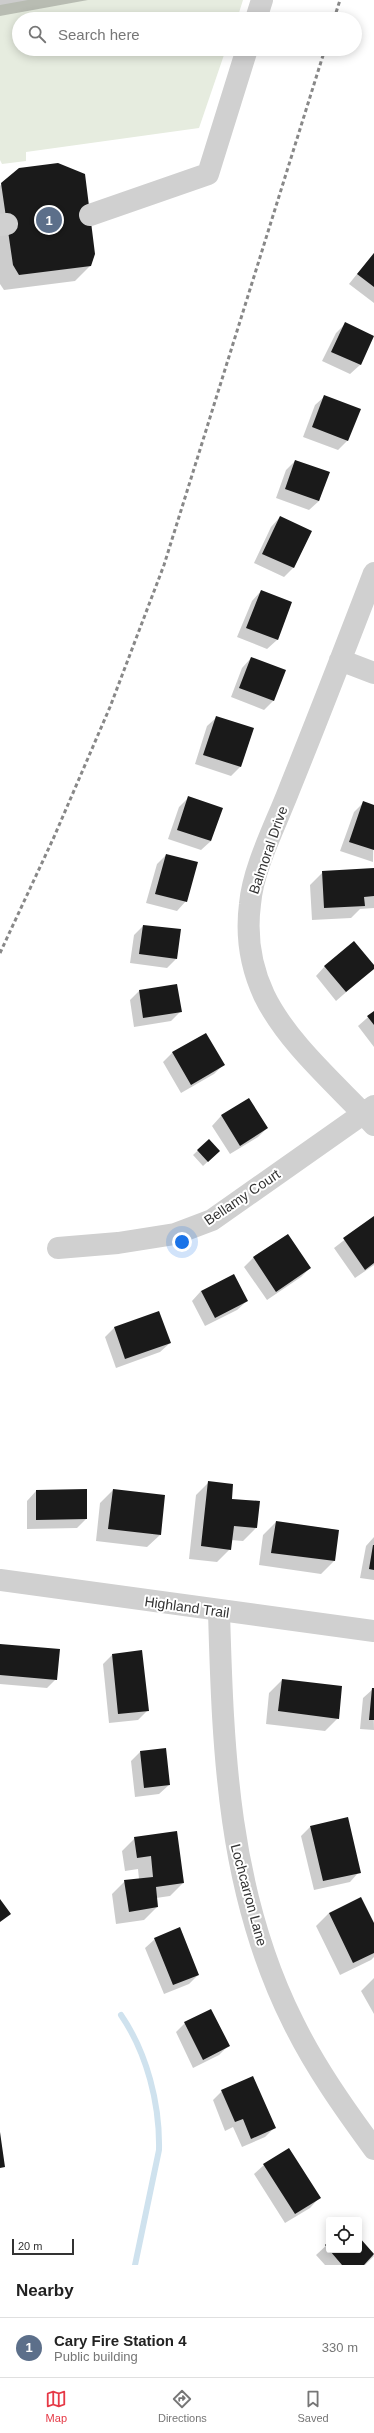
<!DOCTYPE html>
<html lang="en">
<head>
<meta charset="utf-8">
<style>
  :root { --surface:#fff; --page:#f6f6f6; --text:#222; --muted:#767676; --line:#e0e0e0; --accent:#e63946 }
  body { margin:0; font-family:Arial,sans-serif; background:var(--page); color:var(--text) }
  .controls { position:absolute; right:12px; bottom:12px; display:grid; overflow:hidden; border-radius:4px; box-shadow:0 2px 10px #0003 }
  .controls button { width:36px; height:36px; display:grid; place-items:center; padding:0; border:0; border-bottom:1px solid var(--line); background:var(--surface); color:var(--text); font:20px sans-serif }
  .scale { position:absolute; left:12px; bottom:10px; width:62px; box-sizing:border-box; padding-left:4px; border:2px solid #333; border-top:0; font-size:11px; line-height:14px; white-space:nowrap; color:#333; -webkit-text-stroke:3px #fff; paint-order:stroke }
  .you { position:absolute; left:182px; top:1242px; width:14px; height:14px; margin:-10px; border:3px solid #fff; border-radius:50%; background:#1a73e8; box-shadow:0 0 0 6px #1a73e833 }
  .badge { display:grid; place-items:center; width:26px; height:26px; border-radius:50%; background:var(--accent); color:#fff; font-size:13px; font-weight:700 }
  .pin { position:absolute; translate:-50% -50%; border:2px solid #fff; box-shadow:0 1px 4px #0006 }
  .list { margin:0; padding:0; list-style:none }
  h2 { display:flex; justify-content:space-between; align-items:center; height:52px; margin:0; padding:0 16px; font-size:17px }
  h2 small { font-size:13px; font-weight:400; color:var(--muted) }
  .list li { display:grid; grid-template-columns:26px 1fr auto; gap:12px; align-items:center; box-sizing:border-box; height:60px; padding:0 16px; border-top:1px solid var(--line) }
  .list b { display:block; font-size:15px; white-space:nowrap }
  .list p { margin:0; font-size:13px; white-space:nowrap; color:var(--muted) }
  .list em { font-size:13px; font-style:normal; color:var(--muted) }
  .icon { flex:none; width:22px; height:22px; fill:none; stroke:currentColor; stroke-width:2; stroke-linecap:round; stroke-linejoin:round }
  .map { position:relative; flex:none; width:374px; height:2265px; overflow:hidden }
  .search { position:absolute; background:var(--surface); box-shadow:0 2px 10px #0003; left:12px; right:12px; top:12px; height:44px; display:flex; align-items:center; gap:10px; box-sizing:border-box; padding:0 14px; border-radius:22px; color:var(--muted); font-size:15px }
  .sheet { height:112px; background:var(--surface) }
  nav { display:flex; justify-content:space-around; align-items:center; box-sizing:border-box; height:56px; border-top:1px solid var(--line); background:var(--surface); font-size:11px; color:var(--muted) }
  nav a { display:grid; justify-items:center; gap:2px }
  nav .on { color:var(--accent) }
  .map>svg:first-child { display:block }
  .green { fill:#e6ecdf }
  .shadow { fill:#0003 }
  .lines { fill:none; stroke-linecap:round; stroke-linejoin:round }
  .stream { stroke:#cfe2ee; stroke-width:6 }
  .building { fill:#1a1a1a }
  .minor { stroke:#d0d0d0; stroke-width:22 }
  .rail { stroke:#888; stroke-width:3; stroke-dasharray:4 3; stroke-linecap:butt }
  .labels { text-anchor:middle; stroke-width:4; stroke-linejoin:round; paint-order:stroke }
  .street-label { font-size:14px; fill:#333; stroke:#fff }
</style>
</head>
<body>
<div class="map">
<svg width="374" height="2265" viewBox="0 0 374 2265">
  <rect width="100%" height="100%" fill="#fff"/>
  <path class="green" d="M28,0H243L237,19H19V49H226L199,128L26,152V161L2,164L0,160V5Z"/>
  <path class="shadow" d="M0,0H88L0,16Z
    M2,183L91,265L75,281L4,290L0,284V186Z
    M374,253V303L349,284Z
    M345,324L373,336L360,365L350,374L322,361L336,333Z
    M325,396L347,441L338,450L303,437L315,405Z
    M295,461L328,472L319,501L309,510L276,498L286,470Z
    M280,517L311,532L293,568L284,577L254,563L271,527Z
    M261,591L291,603L277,640L267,649L237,637L252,601Z
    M251,658L273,701L264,710L231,697L242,668Z
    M217,717L240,767L231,776L195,764L207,726Z
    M188,798L211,841L201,850L168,839L179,807Z
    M363,803L374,806L373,862L340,851L354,812Z
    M166,855L186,901L177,911L146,903L157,864Z
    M374,869V908L360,909L351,918L312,920L310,885L323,872Z
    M143,926L176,959L167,968L130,963L134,935Z
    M325,966L374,967V968L336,1001L316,976Z
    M139,991L181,1011L171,1021L134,1027L130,1000Z
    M374,1012V1047L358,1026Z
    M206,1034L223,1065L214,1074L181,1093L163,1062L172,1053Z
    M249,1099L267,1128L258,1137L230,1154L212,1126L221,1116Z
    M209,1140L219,1151L203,1166L193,1155Z
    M374,1217V1265L355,1278L334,1248Z
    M287,1235L310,1268L301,1277L267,1300L244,1267L253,1258Z
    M201,1291L247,1301L237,1310L205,1326L192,1301Z
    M159,1312L170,1343L160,1352L116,1368L105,1337L114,1328Z
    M209,1482L231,1499L256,1528L243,1541L231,1540L230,1549L217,1562L189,1559L196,1495Z
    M113,1490L160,1535L147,1547L96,1541L100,1503Z
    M36,1491L86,1519L77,1528L27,1529V1501Z
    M276,1522L338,1530L334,1561L321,1574L259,1565L263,1535Z
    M374,1537V1580L360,1578L366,1546Z
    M0,1645L56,1679L47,1688L0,1684Z
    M112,1655L148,1710L138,1720L109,1723L103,1664Z
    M282,1680L338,1718L325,1731L266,1724L269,1693Z
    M373,1689L374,1730L360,1729L363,1698Z
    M140,1752L169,1785L159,1794L135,1797L131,1761Z
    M310,1827L359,1872L350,1882L314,1890L301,1836Z
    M135,1838L183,1883L170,1896L156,1898L157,1907L144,1920L116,1924L112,1894L125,1881L139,1879L138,1869L125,1871L122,1851Z
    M329,1913L374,1926V1957L371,1960L340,1975L316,1926Z
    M155,1939L198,1975L189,1984L164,1994L145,1948Z
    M374,1978V2014L361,1991Z
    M185,2023L228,2046L219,2055L193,2068L176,2032Z
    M222,2091L274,2128L265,2137L242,2147L233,2127L225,2131L213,2100Z
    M264,2165L319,2198L310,2208L285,2223L254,2174Z
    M359,2239L374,2256L365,2265H325L316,2255L329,2243V2250H359Z"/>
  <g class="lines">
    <path class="stream" d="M121,2015C147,2053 160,2104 159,2150L135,2265"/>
  </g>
  <path class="building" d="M58,163L85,174L95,254L91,266L19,275L13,265L1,183L19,168Z
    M374,253V287L357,274Z
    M345,322L374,336L361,365L331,352Z
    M324,395L361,409L348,441L312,427Z
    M295,460L330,472L319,501L285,489Z
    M280,516L312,531L294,568L262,554Z
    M261,590L292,602L278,640L246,628Z
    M251,657L286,670L274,701L239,688Z
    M216,716L254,728L241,767L203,755Z
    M188,796L223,808L211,841L177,830Z
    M363,801L374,805V850L349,842Z
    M166,854L198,862L187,902L155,894Z
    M374,868V896L364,897L365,906L324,908L322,871Z
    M143,925L181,929L177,959L139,954Z
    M354,941L374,965V969L346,992L324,966Z
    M177,984L182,1012L143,1018L139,990Z
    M374,1011V1025L367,1016Z
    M206,1033L225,1065L191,1085L172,1052Z
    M249,1098L268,1128L240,1146L221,1115Z
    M209,1139L220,1151L208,1162L197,1150Z
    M374,1216V1263L365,1270L343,1238Z
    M288,1234L311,1268L276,1292L253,1257Z
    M234,1274L248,1301L215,1318L201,1291Z
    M159,1311L171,1343L125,1359L114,1327Z
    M208,1481L233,1484L232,1499L260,1501L257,1528L234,1526L231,1550L201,1546Z
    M87,1489V1519L36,1520V1490Z
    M113,1489L165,1495L161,1535L108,1529Z
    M276,1521L339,1530L335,1561L271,1553Z
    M373,1545H374V1570L369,1569Z
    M0,1644L60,1649L57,1680L0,1675Z
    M142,1650L149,1711L118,1714L112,1654Z
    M282,1679L342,1686L339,1719L278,1711Z
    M372,1688H374V1720H369Z
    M166,1748L170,1785L144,1788L140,1751Z
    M348,1817L361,1873L323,1881L310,1826Z
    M177,1831L184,1883L156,1887L158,1907L129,1912L124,1880L153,1877L151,1856L137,1858L134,1837Z
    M361,1897L374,1923V1953L353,1963L329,1913Z
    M0,1899L11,1914L0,1922Z
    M180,1927L199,1975L173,1985L154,1938Z
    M211,2009L230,2046L203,2060L184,2022Z
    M253,2076L276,2128L251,2139L243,2119L235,2122L221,2090Z
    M0,2132L5,2167L0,2168Z
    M289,2148L321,2198L295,2214L263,2164Z
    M359,2237L374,2254L364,2265H342L325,2245L329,2241V2250H359Z"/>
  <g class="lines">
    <path class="minor" d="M256,19L262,0
      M90,215L208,174L247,49
      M0,225L7,224
      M374,573C346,646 318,718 289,790C276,824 253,868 250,904C246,935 251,967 264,995C287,1043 338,1086 374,1125
      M340,660L374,673
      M58,1248L118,1243L175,1234L212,1220L374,1106
      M0,1580L374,1631
      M219,1612C223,1753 228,1892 293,2022C315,2067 344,2108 374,2149"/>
    <path class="rail" d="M334,19L340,0
      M0,953L54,837L110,707L164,565L325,49"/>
  </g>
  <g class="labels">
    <g class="street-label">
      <text transform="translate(268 850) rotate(-71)" y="5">Balmoral Drive</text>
      <text transform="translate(242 1197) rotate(-34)" y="5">Bellamy Court</text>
      <text transform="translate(187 1607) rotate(8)" y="5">Highland Trail</text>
      <text transform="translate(249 1895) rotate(75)" y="5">Lochcarron Lane</text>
    </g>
  </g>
</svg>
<div class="controls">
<button><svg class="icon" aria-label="locate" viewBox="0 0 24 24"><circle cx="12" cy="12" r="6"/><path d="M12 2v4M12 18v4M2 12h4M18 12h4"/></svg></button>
</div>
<div class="scale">20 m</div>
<div class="you"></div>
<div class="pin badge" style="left:49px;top:220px;background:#5c6f8a">1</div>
<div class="search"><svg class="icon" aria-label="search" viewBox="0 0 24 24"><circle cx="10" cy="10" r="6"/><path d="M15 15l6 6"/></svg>Search here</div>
</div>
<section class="sheet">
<h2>Nearby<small></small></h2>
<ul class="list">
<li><span class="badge" style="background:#5c6f8a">1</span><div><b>Cary Fire Station 4</b><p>Public building</p></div><em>330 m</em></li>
</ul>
</section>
<nav>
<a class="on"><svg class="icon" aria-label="map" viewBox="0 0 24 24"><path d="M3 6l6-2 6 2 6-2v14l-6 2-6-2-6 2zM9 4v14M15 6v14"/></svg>Map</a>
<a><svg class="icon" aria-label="directions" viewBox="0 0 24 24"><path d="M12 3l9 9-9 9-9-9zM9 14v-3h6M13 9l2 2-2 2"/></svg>Directions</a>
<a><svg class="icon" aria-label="saved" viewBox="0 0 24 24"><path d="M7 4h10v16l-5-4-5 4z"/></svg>Saved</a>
</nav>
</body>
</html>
